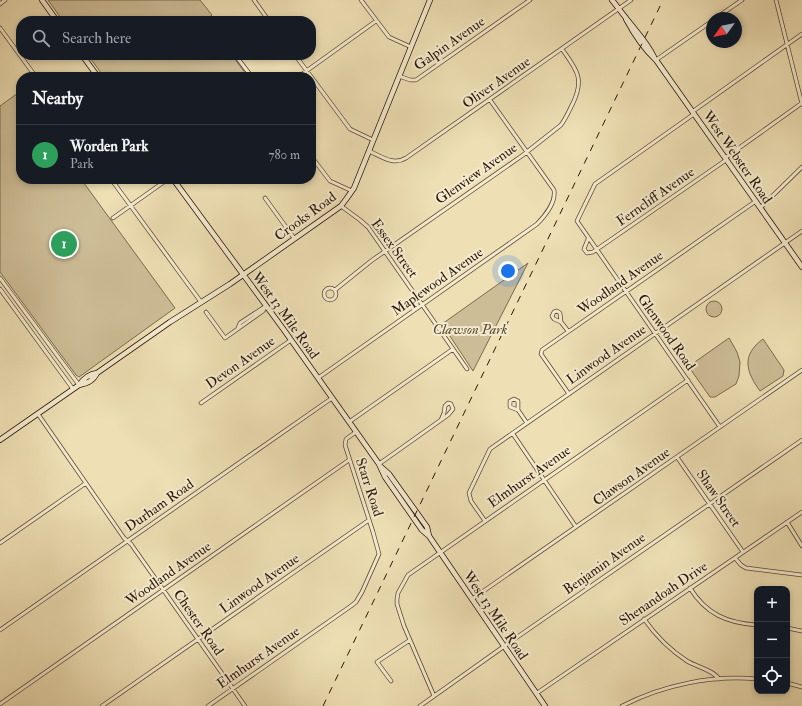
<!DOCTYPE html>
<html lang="en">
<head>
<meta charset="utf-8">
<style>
  :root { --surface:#171b24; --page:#242831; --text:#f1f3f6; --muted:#9ea1a6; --line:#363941; --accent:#7c3aed }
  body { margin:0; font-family:"IM FELL Double Pica",serif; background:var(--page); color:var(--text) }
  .controls { position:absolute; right:12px; bottom:12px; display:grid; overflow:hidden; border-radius:8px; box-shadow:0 2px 6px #0003 }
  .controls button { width:36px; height:36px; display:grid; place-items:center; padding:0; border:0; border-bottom:1px solid var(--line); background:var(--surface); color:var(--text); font:20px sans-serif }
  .compass { position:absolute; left:706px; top:12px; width:36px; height:36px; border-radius:50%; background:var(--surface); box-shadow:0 2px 6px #0003; rotate:237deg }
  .you { position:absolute; left:508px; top:271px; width:14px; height:14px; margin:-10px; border:3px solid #fff; border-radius:50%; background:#1a73e8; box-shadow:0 0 0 6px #1a73e833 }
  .badge { display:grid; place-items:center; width:26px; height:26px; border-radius:50%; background:var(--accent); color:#fff; font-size:13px; font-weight:700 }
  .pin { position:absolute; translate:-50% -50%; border:2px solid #fff; box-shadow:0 1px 4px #0006 }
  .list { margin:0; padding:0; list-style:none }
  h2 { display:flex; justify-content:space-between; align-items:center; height:52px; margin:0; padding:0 16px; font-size:17px }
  h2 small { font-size:13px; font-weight:400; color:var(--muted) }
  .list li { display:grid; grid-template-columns:26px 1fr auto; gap:12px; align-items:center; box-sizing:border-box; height:60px; padding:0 16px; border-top:1px solid var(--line) }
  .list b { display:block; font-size:15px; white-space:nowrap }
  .list p { margin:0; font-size:13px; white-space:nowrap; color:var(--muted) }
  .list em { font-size:13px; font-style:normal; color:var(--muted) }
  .icon { flex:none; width:22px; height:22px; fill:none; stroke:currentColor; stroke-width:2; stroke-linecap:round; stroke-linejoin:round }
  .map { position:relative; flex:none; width:802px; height:706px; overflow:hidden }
  .search { position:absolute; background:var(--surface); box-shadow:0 2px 6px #0003; left:16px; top:16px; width:300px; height:44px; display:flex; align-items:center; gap:10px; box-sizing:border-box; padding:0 14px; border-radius:16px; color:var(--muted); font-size:15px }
  .panel { position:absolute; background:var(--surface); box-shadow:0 2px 6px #0003; left:16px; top:72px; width:300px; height:112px; border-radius:16px }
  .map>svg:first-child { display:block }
  .green { fill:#cdbd97; stroke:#7b6a4f }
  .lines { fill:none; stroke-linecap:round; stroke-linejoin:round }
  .street-casing { stroke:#5a4832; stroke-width:4.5 }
  .secondary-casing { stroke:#291607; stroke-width:6 }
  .street { stroke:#f4eace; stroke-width:3 }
  .secondary { stroke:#f4eace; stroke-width:4.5 }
  .rail { stroke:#291607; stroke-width:1; stroke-dasharray:7 7; stroke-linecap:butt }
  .labels { text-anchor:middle; stroke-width:4; stroke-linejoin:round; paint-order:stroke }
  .street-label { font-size:14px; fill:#291607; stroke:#f4eace }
  .park-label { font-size:14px; font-style:italic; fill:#5a4832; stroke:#f4eace }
</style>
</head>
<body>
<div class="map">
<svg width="802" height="706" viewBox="0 0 802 706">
  <rect width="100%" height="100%" fill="#eedfb4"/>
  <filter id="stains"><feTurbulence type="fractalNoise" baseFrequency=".005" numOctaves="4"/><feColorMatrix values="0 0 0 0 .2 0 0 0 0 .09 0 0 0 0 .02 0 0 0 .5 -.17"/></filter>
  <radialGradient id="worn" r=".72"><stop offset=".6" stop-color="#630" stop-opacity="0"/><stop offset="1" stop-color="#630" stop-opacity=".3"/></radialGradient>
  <path class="green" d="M48,0H200L212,15L206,20L207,21H63Z
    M88,55H232L248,77H104Z
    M18,93L21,97V179H81L175,308L79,377L76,375L0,272V106Z
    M528,263L473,371L442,324Z
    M706 309a8 8 0 1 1 16 0a8 8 0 1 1-16 0Z
    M729,338L737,352L740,362L739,376L736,384L731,387L715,397H710L691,370L692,364Z
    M763,339L784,370L783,376L760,391C746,372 741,355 763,339Z"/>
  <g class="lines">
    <defs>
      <path id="street" d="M254,0L269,21
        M361,0L389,37L411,47
        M776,0L802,104
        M0,4L5,0
        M716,18L742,0
        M209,19L210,21
        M0,28L36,77
        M235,55L252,77
        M295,55L350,129L373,140
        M656,60L712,21
        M399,76L410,80H416L530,0
        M298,77L376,21
        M692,112L802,34
        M694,114L595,184L577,221L720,427
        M369,151C381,156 393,166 406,158L631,0
        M311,156L330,181L352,191
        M725,158L802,103
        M111,179L201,302
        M265,198L294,238
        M341,206L360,220L368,227L467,369
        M760,208L802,167
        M113,218L168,179
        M588,239L584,249L587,253L593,252L726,160
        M0,278L79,385
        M324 294a6 6 0 1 1 12 0a6 6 0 1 1-12 0Z
        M0,289L73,389
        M335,290L371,261L523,155L561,125C566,118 569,111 573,103C585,78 576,69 562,49
        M206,312L225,338L263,311L266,306
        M561,322L554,319L552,316L554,312L557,311L560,313L561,322L568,331
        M238,328L240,323L266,306
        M318,378L537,224C545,216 556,202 554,190L490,100
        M569,394L541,354L542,350L756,201
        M201,403L291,340
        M518,410L510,407V401L514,399L518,401V410L527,423
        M38,414L124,538L131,544L245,706
        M349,422L453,349
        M513,434L576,527
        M677,457L743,552
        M379,464L448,415L453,409L451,404L448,403L445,406L444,413L441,420
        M485,521L471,501L469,493L490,449L802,231
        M787,522L802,546
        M0,543L86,483
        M735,558L741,565L746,568L802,575
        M690,588C706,614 727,623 757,625
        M472,599L802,370
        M644,619C656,636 670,650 687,661C697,667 713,670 719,679
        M787,628L802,631
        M0,630L332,398
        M391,681L377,662L410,640
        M787,683L802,687
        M537,693L802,512
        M434,696L404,626L397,604V599L398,593L408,575L688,380
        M0,704L349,460
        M102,706L369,520
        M208,706L351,606L356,602L362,592L379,554L373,532L345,445L346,439L356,432
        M420,706L513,640L802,440
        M622,706C663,685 711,675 757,679"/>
      <path id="secondary" d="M42,0L57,21
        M612,0C617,6 621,12 626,18C636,31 647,42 654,57
        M626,19C634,34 643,48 656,60L802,267
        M82,55L98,77
        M173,179L284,330L379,464L385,477L422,530L429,536
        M79,385C88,383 93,381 97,373
        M0,440L79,385C84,378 89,374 97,373L170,322L230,284L341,206L347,198L354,188L430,0
        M381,467L389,474L427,527L429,536L545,706"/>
    </defs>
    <use href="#street" class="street-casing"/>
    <use href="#secondary" class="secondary-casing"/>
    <use href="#street" class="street"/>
    <use href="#secondary" class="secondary"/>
    <path class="rail" d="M323,706L663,0"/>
  </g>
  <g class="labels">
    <g class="street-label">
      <text transform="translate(449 43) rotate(-35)" y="5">Galpin Avenue</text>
      <text transform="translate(496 82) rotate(-35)" y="5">Oliver Avenue</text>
      <text transform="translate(738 157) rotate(55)" y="5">West Webster Road</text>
      <text transform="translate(476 173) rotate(-35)" y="5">Glenview Avenue</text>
      <text transform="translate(655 196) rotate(-35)" y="5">Ferncliff Avenue</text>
      <text transform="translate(305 216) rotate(-36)" y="5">Crooks Road</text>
      <text transform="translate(395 248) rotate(54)" y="5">Essex Street</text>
      <text transform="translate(437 281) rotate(-35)" y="5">Maplewood Avenue</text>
      <text transform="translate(620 282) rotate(-35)" y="5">Woodland Avenue</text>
      <text transform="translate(286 315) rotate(54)" y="5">West 13 Mile Road</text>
      <text transform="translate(667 332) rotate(55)" y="5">Glenwood Road</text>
      <text transform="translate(606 354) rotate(-35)" y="5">Linwood Avenue</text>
      <text transform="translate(240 362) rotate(-35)" y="5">Devon Avenue</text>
      <text transform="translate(529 476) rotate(-35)" y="5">Elmhurst Avenue</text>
      <text transform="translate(631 476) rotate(-35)" y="5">Clawson Avenue</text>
      <text transform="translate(370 487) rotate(72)" y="5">Starr Road</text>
      <text transform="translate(719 498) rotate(55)" y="5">Shaw Street</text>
      <text transform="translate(159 505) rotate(-35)" y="5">Durham Road</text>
      <text transform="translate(604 563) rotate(-35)" y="5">Benjamin Avenue</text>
      <text transform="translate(168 573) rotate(-35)" y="5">Woodland Avenue</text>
      <text transform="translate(259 583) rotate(-35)" y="5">Linwood Avenue</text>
      <text transform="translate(663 593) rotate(-34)" y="5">Shenandoah Drive</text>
      <text transform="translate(496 615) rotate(56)" y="5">West 13 Mile Road</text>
      <text transform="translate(199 622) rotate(55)" y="5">Chester Road</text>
      <text transform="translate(258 657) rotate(-35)" y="5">Elmhurst Avenue</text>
    </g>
    <g class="park-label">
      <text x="470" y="334">Clawson Park</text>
    </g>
  </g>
  <rect width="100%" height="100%" filter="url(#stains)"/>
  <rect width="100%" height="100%" fill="url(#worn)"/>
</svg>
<div class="controls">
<button>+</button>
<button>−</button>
<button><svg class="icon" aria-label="locate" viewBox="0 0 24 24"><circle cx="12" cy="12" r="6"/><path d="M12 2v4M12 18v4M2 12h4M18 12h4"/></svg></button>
</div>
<svg class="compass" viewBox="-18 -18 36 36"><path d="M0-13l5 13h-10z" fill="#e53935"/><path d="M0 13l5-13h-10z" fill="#9ea1a6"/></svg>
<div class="you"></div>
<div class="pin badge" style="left:64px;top:244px;background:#2e9e5b">1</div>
<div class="search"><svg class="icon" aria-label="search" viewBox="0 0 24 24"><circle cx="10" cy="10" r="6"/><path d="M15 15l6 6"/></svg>Search here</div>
<section class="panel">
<h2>Nearby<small></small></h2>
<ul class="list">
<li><span class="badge" style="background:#2e9e5b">1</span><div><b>Worden Park</b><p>Park</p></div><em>780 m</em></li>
</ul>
</section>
</div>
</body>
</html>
